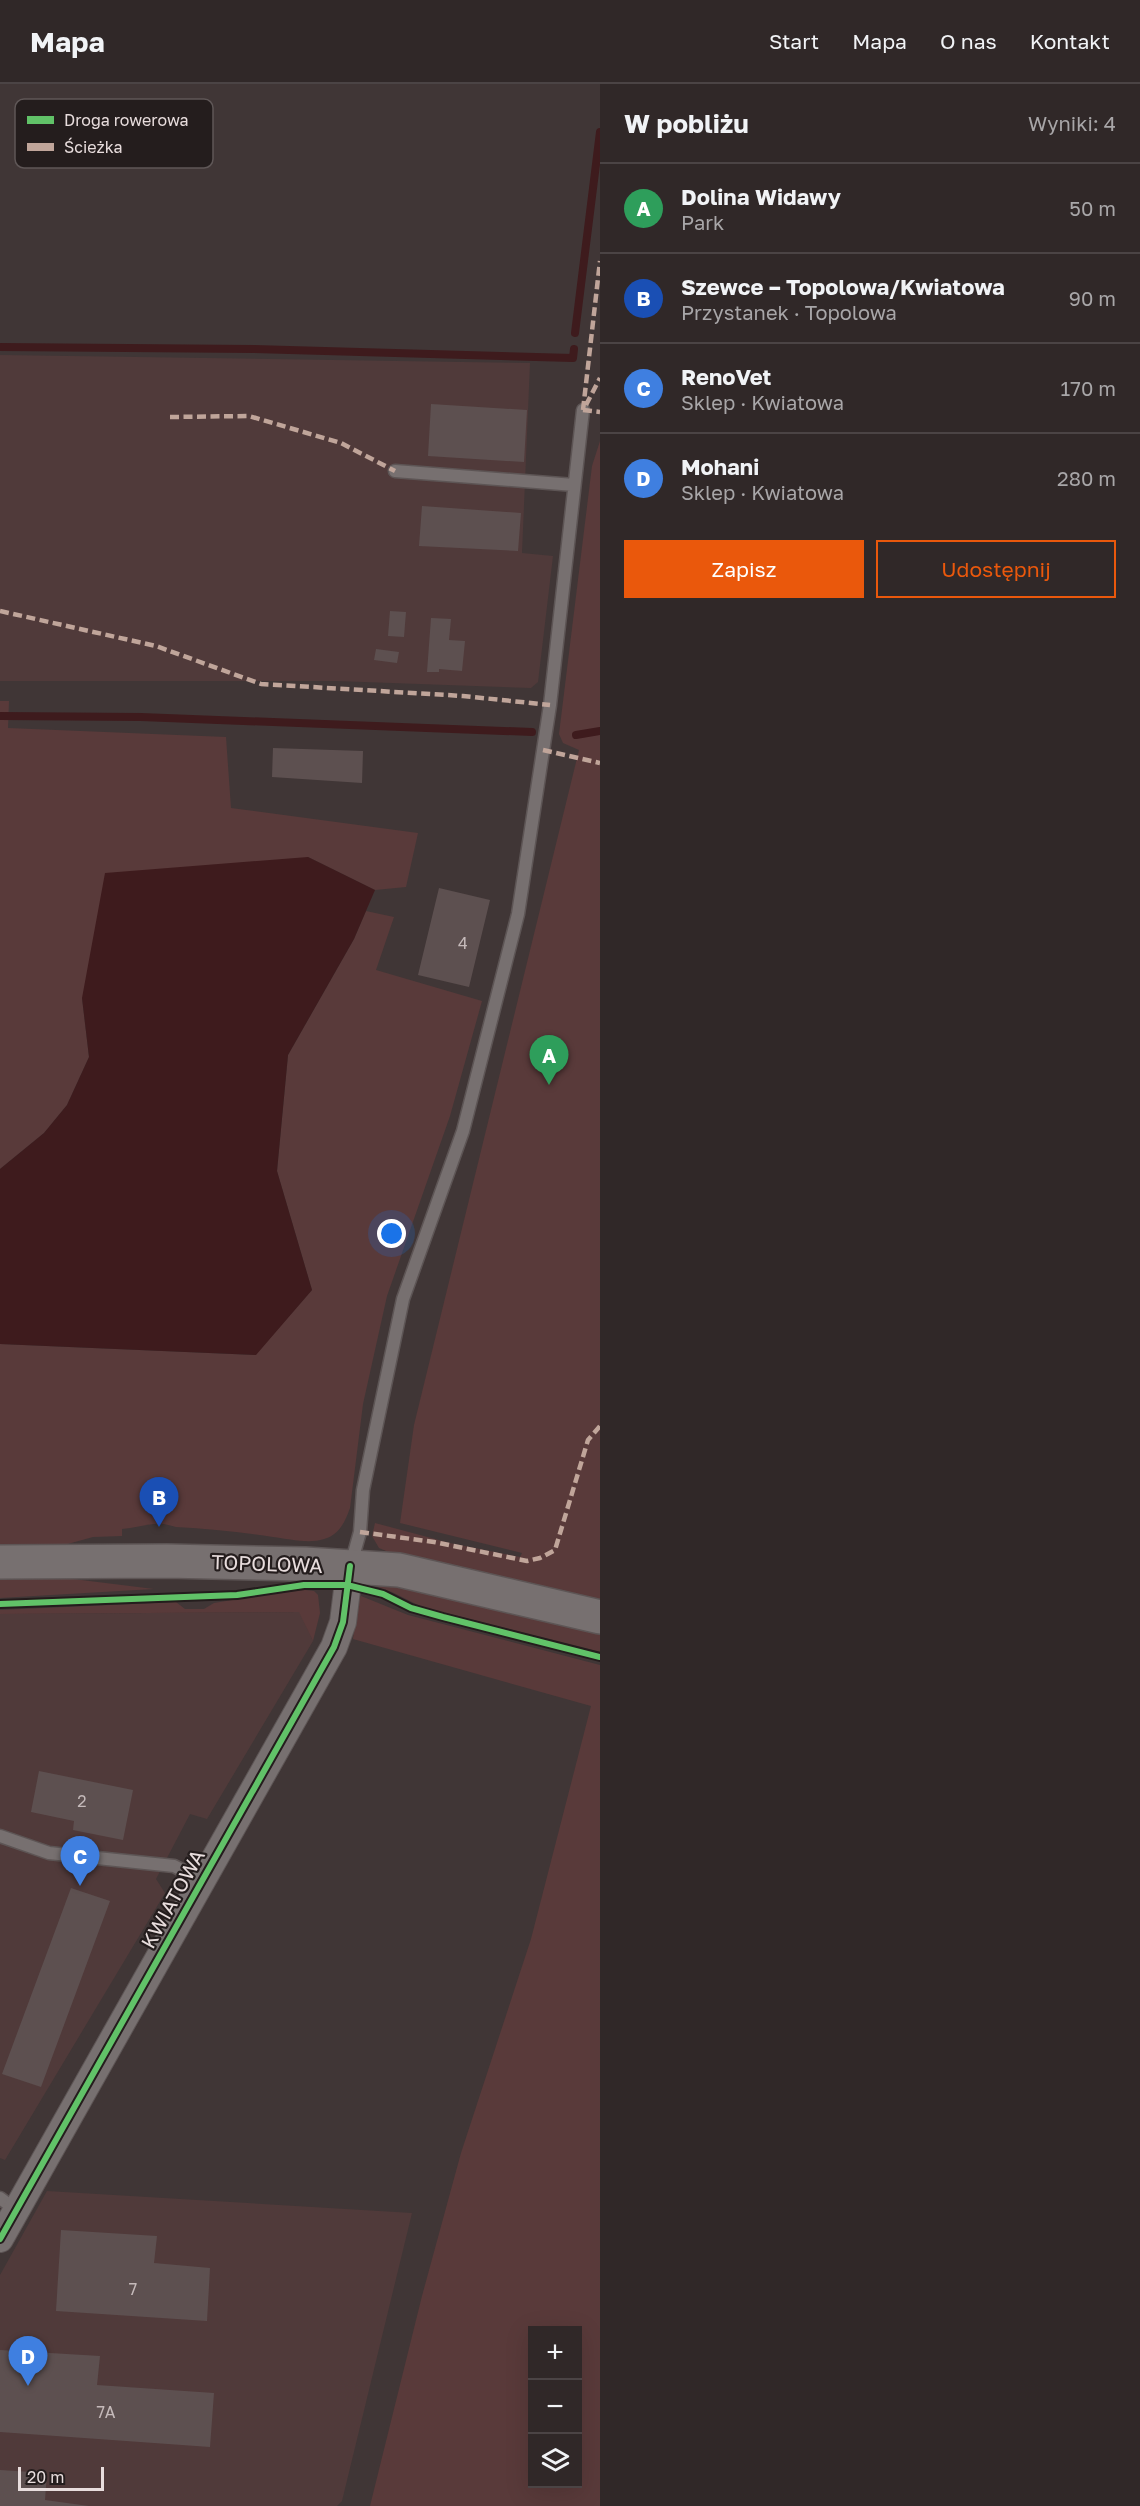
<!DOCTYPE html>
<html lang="pl">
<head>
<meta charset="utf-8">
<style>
  :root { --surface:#302828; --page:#3c3434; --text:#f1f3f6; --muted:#a8a6a8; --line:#4b4445; --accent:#ea580c }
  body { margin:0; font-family:"Golos Text",sans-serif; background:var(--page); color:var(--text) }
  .controls { position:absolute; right:18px; bottom:18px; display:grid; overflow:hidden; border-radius:0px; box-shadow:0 6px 24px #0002 }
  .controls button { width:54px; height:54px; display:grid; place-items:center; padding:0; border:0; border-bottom:2px solid var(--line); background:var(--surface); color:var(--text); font:30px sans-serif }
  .scale { position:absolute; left:18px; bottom:15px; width:86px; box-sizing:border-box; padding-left:6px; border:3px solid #e8dddd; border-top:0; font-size:16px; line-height:21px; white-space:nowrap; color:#e8dddd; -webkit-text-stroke:4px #241d1d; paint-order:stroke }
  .you { position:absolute; left:392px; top:1150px; width:21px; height:21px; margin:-15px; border:4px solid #fff; border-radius:50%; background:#1a73e8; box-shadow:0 0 0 9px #1a73e833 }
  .badge { display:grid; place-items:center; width:39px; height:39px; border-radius:50%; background:var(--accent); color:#fff; font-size:20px; font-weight:700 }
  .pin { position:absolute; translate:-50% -50px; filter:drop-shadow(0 2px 3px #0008) }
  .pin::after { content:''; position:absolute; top:32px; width:21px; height:18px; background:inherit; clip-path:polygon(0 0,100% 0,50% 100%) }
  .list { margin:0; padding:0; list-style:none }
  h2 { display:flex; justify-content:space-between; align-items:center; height:78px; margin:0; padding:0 24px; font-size:26px }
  h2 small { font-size:20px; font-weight:400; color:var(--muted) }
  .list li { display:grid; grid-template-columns:39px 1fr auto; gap:18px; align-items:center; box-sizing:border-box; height:90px; padding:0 24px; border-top:2px solid var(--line) }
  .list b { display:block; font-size:22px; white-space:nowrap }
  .list p { margin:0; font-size:20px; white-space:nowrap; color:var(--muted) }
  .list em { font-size:20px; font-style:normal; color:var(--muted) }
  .actions { display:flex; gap:12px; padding:18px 24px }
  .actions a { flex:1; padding:14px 0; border:2px solid var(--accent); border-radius:0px; text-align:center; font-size:21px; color:var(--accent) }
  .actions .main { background:var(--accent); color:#fff }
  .icon { flex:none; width:33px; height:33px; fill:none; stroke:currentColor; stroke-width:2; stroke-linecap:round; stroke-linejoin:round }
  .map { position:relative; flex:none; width:600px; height:2422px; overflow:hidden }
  header { display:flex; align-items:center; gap:36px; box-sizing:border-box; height:84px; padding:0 30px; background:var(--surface); border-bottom:2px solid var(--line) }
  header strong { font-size:28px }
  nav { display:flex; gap:33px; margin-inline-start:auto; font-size:21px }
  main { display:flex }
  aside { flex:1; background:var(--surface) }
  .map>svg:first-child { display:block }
  .built { fill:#503a3a }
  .green { fill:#593a3a; fill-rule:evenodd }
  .water { fill:#3e1b1d }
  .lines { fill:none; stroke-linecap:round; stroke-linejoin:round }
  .stream { stroke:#3e1b1d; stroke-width:8 }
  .building { fill:#5d5050 }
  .lane-casing { stroke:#5d5555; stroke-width:15 }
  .street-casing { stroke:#5d5555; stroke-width:28 }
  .secondary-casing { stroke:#5d5555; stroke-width:36 }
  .lane { stroke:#777070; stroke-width:12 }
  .street { stroke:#777070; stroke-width:26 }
  .secondary { stroke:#777070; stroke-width:33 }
  .quiet { stroke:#c0a59a; stroke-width:4.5; stroke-dasharray:9 4.5; stroke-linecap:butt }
  .cycleway-casing { stroke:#241d1d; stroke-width:10 }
  .cycleway { stroke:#61c268; stroke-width:6 }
  .labels { text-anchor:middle; stroke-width:4.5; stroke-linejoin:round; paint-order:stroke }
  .number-label { font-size:16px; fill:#c5baba }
  .street-label { font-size:20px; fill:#e8dddd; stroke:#241d1d }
  .key { fill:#241d1d; stroke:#5f5757; stroke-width:1.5 }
  .key-label { font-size:16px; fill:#e8dddd }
</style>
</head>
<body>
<header>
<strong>Mapa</strong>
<nav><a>Start</a><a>Mapa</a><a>O nas</a><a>Kontakt</a></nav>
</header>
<main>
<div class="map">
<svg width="600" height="2422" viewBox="0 0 600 2422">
  <rect width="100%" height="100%" fill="#403636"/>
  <path class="built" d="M0,271L530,279L522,469L553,472L538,598L531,604L336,597H0Z
    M300,1528L313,1557L207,1735L190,1730L156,1795L165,1809L5,2076L0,2074V1530Z
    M47,2107L412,2129L342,2417L337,2422H0V2191Z"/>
  <path class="green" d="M600,357V1519L400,1473L379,1464L372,1452L375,1439L450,1459L520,1473L522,1469L400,1439L414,1341L579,666L563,659L559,650L592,382Z
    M0,617H9L8,644L226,653L231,724L418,749L406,803L375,806L308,773L82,914L89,973L67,1021L44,1049L0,1085Z
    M366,827L394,833L376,886L482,917L450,1032L387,1212L363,1320L350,1424C345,1438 339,1451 324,1455C309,1460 289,1455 273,1453C241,1448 209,1445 176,1443C171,1442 167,1440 163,1440C148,1439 136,1444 122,1445V1452L93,1453L53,1464H0V1260L255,1271L312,1206L277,1087L288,971L354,855Z
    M49,1492L154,1505L0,1514V1493Z
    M373,1499L539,1531L600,1547V1568L422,1523L392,1508L372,1501Z
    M305,1506L314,1507L318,1511L320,1529L313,1557L299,1528L0,1530V1526L176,1518L185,1525H204L214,1519L287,1507Z
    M361,1512L408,1531L600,1581V2422H370L422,2212L461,2069L531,1855L591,1622L353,1555L357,1520ZM532,2246H578V2400H532Z"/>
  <path class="water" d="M308,773L375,806L354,855L288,971L277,1087L312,1206L256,1271L0,1260V1085L44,1049L67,1021L89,973L82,914L105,789Z"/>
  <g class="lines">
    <path class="stream" d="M575,249L600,48
      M0,263L253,265L573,274L574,265
      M0,632L141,633L532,648
      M576,651L600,647"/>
  </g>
  <path class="building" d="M431,320L527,326L524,378L428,372Z
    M422,422L521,429L518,467L419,462Z
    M390,527L406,528L404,553L388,552Z
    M431,534L451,535L449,556L465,557L462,587L439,585V588H427Z
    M376,565L399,568L397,579L374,576Z
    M273,664L363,667L362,699L272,693Z
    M439,804L490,816L469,903L418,891Z
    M39,1687L133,1706L123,1756L73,1746L74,1737L31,1728Z
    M71,1804L110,1817L41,2003L2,1990Z
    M61,2146L157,2152L154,2179L210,2184L207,2237L56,2227Z
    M0,2266L100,2272L97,2301L214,2309L210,2363L0,2348Z
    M0,2386L47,2389L45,2416L89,2422H0Z"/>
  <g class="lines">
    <defs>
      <path id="lane" d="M395,387L574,401
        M351,1480L360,1448L363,1406L403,1215L463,1047L518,830L550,621L583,326
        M0,1752L49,1769L174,1782L203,1797
        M0,2114L16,2126"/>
      <path id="street" d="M0,2155L334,1563L343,1538L350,1482"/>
      <path id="secondary" d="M0,1478L167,1477L305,1480L399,1486L600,1533"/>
    </defs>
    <use href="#lane" class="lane-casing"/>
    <use href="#street" class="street-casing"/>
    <use href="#secondary" class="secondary-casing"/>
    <use href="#lane" class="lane"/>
    <use href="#street" class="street"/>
    <use href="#secondary" class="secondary"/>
    <path class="quiet" d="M586,321L600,294
      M583,326L600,177
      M583,326L600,328
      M170,333L249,332L341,359L395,387
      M0,527L156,562L261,600L463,612L550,621
      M543,666L600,679
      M360,1448L434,1458L527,1477L540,1474L555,1466L588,1356L600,1342"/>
    <defs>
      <path id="cycleway" d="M0,1520L237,1511L304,1501H347L383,1510L411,1524L443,1533L600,1573
        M0,2155L334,1563L343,1538L350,1482"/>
    </defs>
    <use href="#cycleway" class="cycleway-casing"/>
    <use href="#cycleway" class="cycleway"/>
  </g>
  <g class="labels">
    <g class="number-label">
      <text x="463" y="865">4</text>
      <text x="82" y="1723">2</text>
      <text x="133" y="2211">7</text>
      <text x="106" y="2334">7A</text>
    </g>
    <g class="street-label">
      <text transform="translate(267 1480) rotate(2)" y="7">TOPOLOWA</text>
      <text transform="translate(173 1815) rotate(-61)" y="7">KWIATOWA</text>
    </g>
  </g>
  <rect x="15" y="15" width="198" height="69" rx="9" class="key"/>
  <rect x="27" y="32" width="27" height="8" fill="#61c268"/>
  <rect x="27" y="59" width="27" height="8" fill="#c0a59a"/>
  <g class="key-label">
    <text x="64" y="42">Droga rowerowa</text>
    <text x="64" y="69">Ścieżka</text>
  </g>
</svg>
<div class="controls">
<button>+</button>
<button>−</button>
<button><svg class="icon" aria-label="layers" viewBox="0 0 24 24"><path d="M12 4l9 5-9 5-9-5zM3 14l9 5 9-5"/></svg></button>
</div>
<div class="scale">20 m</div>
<div class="you"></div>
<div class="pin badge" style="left:549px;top:1001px;background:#2e9e5b">A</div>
<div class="pin badge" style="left:159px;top:1443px;background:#1a4fb4">B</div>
<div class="pin badge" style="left:80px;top:1802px;background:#3f7fe0">C</div>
<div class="pin badge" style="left:28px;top:2302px;background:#3f7fe0">D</div>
</div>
<aside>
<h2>W pobliżu<small>Wyniki: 4</small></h2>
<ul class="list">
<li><span class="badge" style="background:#2e9e5b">A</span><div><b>Dolina Widawy</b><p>Park</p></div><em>50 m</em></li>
<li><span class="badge" style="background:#1a4fb4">B</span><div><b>Szewce – Topolowa/Kwiatowa</b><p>Przystanek · Topolowa</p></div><em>90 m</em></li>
<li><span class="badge" style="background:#3f7fe0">C</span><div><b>RenoVet</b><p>Sklep · Kwiatowa</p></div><em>170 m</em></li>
<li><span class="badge" style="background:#3f7fe0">D</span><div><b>Mohani</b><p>Sklep · Kwiatowa</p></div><em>280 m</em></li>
</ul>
<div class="actions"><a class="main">Zapisz</a><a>Udostępnij</a></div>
</aside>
</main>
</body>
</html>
